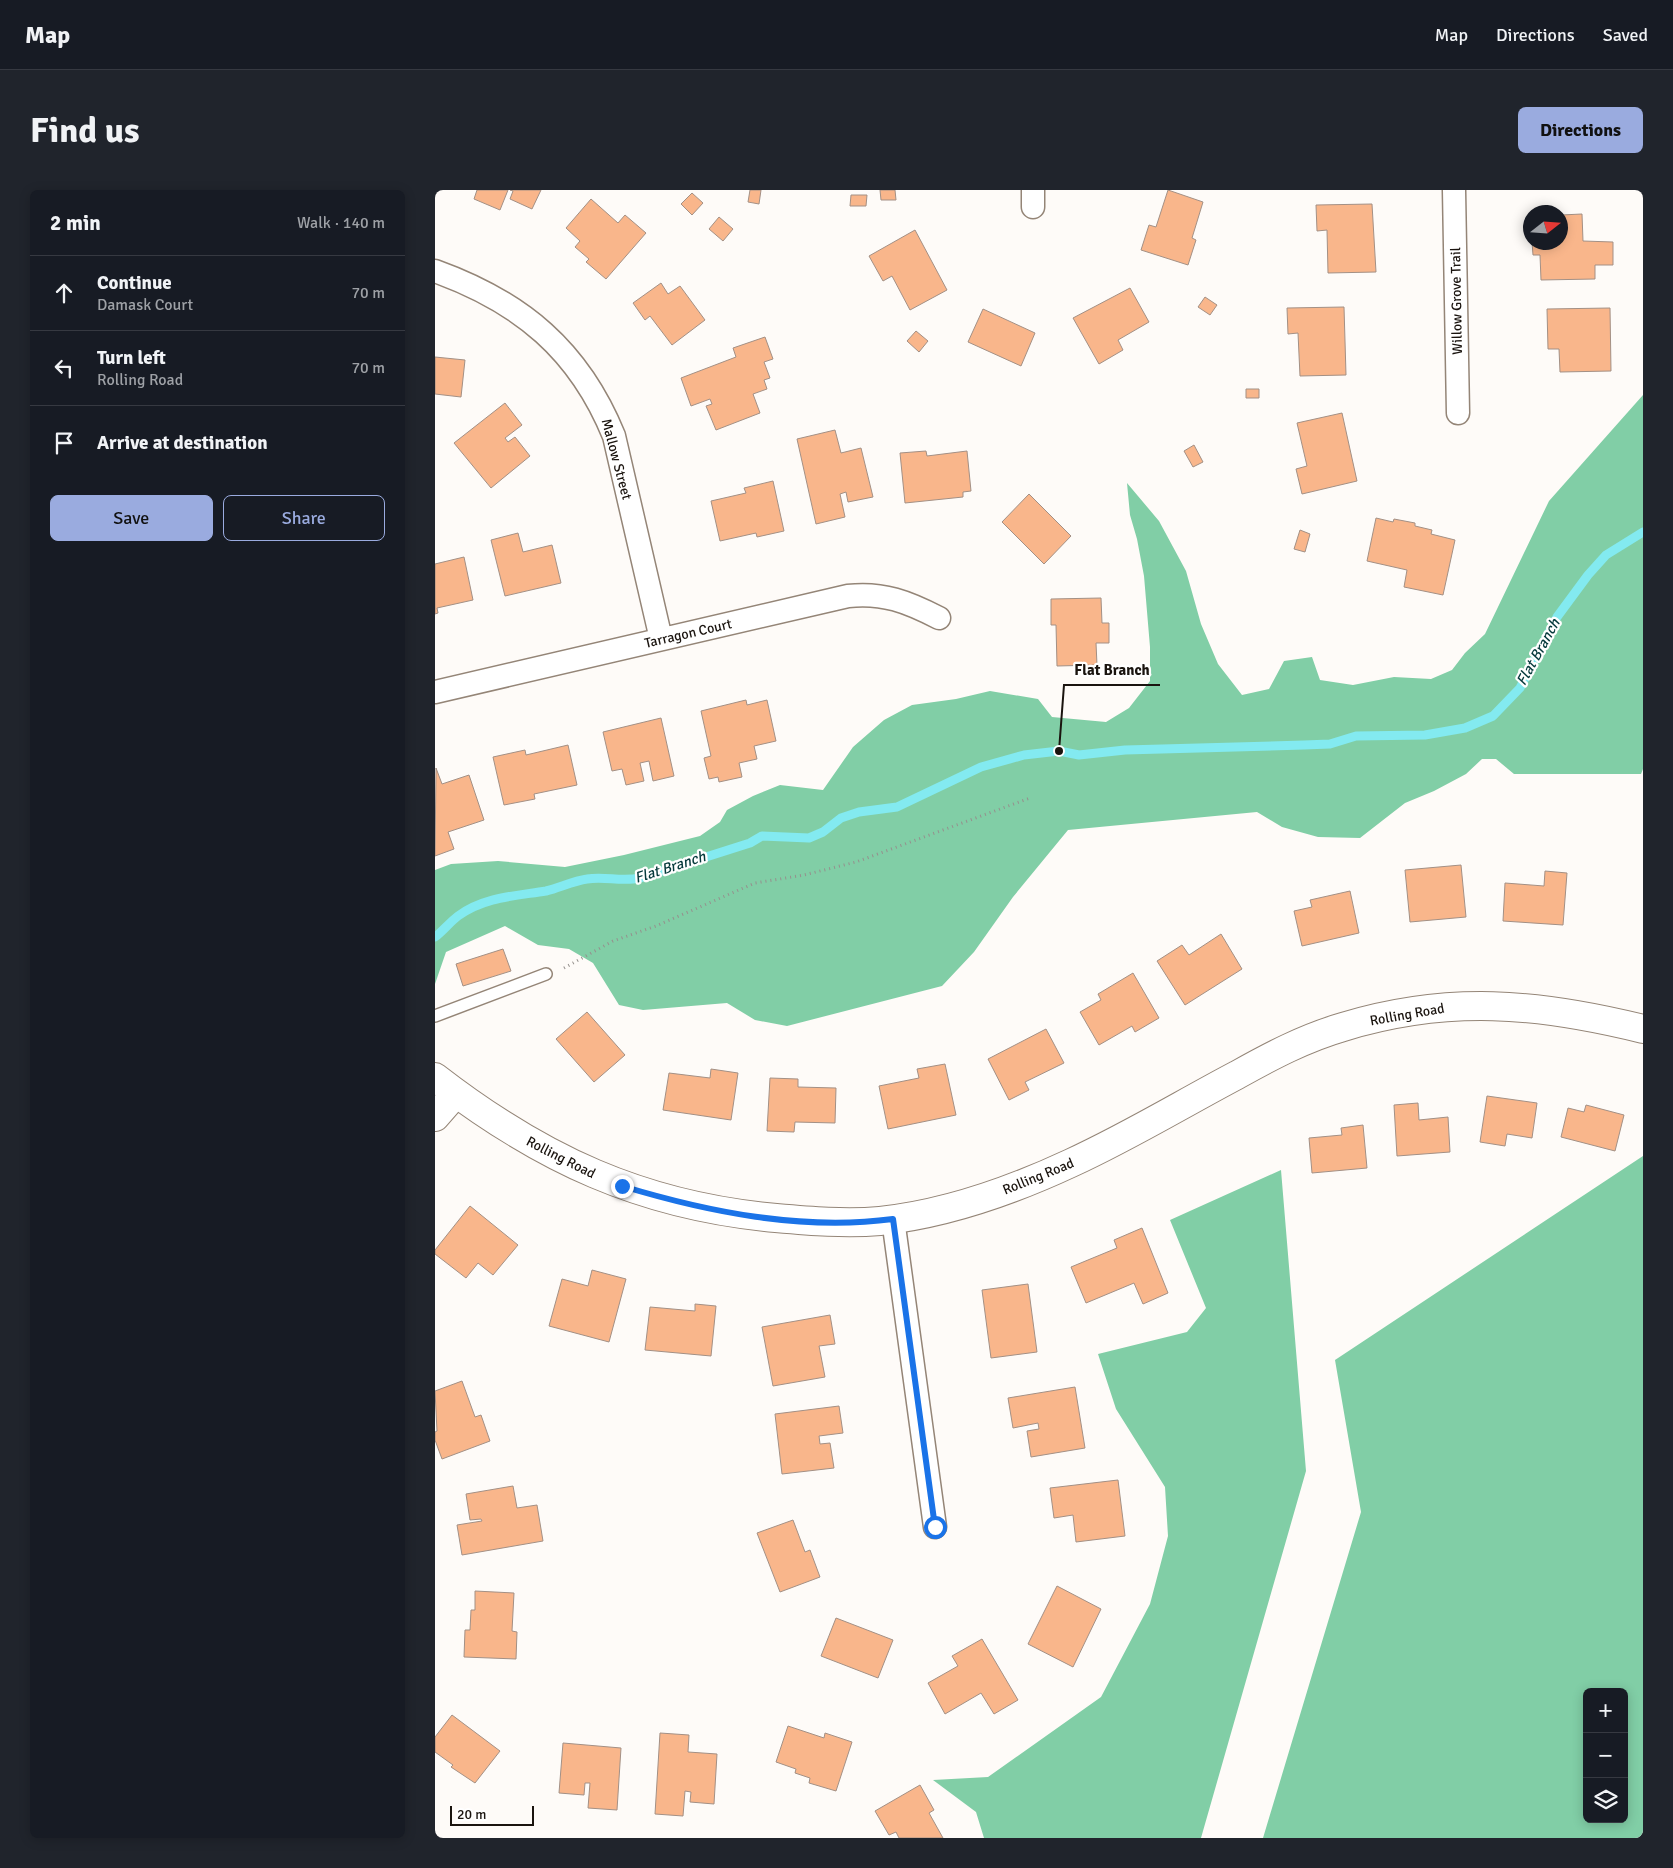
<!DOCTYPE html>
<html lang="en">
<head>
<meta charset="utf-8">
<style>
  :root { --surface:#171b24; --page:#20242c; --text:#f1f3f6; --muted:#9ea1a6; --line:#363941; --accent:#9aabdf }
  body { margin:0; font-family:Signika,sans-serif; background:var(--page); color:var(--text) }
  .controls { position:absolute; right:15px; bottom:15px; display:grid; overflow:hidden; border-radius:8px; box-shadow:0 2px 12px #0003 }
  .controls button { width:45px; height:45px; display:grid; place-items:center; padding:0; border:0; border-bottom:1px solid var(--line); background:var(--surface); color:var(--text); font:25px sans-serif }
  .compass { position:absolute; left:1088px; top:15px; width:45px; height:45px; border-radius:50%; background:var(--surface); box-shadow:0 2px 12px #0003; rotate:73deg }
  .scale { position:absolute; left:15px; bottom:12px; width:84px; box-sizing:border-box; padding-left:5px; border:2px solid #1a140f; border-top:0; font-size:14px; line-height:18px; white-space:nowrap; color:#1a140f; -webkit-text-stroke:4px #fff; paint-order:stroke }
  .stop { position:absolute; width:15px; height:15px; margin:-11px; border:4px solid #1a73e8; border-radius:50%; background:#fff }
  .stop.end { background:#1a73e8; border-color:#fff; box-shadow:0 1px 5px #0008 }
  .list { margin:0; padding:0; list-style:none }
  h2 { display:flex; justify-content:space-between; align-items:center; height:65px; margin:0; padding:0 20px; font-size:21px }
  h2 small { font-size:16px; font-weight:400; color:var(--muted) }
  .list li { display:grid; grid-template-columns:32px 1fr auto; gap:15px; align-items:center; box-sizing:border-box; height:75px; padding:0 20px; border-top:1px solid var(--line) }
  .list b { display:block; font-size:19px; white-space:nowrap }
  .list p { margin:0; font-size:16px; white-space:nowrap; color:var(--muted) }
  .list em { font-size:16px; font-style:normal; color:var(--muted) }
  .actions { display:flex; gap:10px; padding:15px 20px }
  .actions a { flex:1; padding:11px 0; border:1px solid var(--accent); border-radius:8px; text-align:center; font-size:18px; color:var(--accent) }
  .actions .main { background:var(--accent); color:#111 }
  .icon { flex:none; width:28px; height:28px; fill:none; stroke:currentColor; stroke-width:2; stroke-linecap:round; stroke-linejoin:round }
  .map { position:relative; flex:none; width:1208px; height:1648px; overflow:hidden; border-radius:8px }
  header { display:flex; align-items:center; gap:30px; box-sizing:border-box; height:70px; padding:0 25px; background:var(--surface); border-bottom:1px solid var(--line) }
  header strong { font-size:24px }
  nav { display:flex; gap:28px; margin-inline-start:auto; font-size:18px }
  .intro { display:flex; align-items:center; justify-content:space-between; box-sizing:border-box; height:120px; padding:0 30px }
  h1 { margin:0; font-size:35px }
  .button { padding:12px 22px; border-radius:8px; background:var(--accent); color:#111; font-size:18px; font-weight:700 }
  main { display:flex; gap:30px; padding:0 30px }
  aside { flex:1; background:var(--surface); border-radius:8px; box-shadow:0 2px 12px #0003 }
  .map>svg:first-child { display:block }
  .forest { fill:#81cea6; fill-rule:evenodd }
  .lines { fill:none; stroke-linecap:round; stroke-linejoin:round }
  .stream { stroke:#83eaf0; stroke-width:9 }
  .building { fill:#f9b68b; stroke:#a39085 }
  .lane-casing { stroke:#948577; stroke-width:14 }
  .street-casing { stroke:#948577; stroke-width:25 }
  .secondary-casing { stroke:#948577; stroke-width:30 }
  .path { stroke:#95908d; stroke-width:3; stroke-dasharray:1 4; stroke-linecap:butt }
  .lane { stroke:#fff; stroke-width:11 }
  .street { stroke:#fff; stroke-width:22 }
  .secondary { stroke:#fff; stroke-width:28 }
  .route { stroke:#1a73e8; stroke-width:6 }
  .labels { text-anchor:middle; stroke-width:4.5; stroke-linejoin:round; paint-order:stroke }
  .street-label { font-size:14px; fill:#1a140f; stroke:#fff }
  .water-label { font-size:15px; font-style:italic; fill:#05393b; stroke:#fff }
  .leader { fill:none; stroke:#1a140f; stroke-width:2 }
  .callout-dot { fill:#1a140f; stroke:#fff; stroke-width:2 }
  .callout-label { font-size:15px; text-anchor:middle; font-weight:bold; fill:#1a140f; stroke:#fff; stroke-width:4.5; stroke-linejoin:round; paint-order:stroke }
</style>
</head>
<body>
<header>
<strong>Map</strong>
<nav><a>Map</a><a>Directions</a><a>Saved</a></nav>
</header>
<div class="intro"><h1>Find us</h1><a class="button">Directions</a></div>
<main>
<aside>
<h2>2 min<small>Walk · 140 m</small></h2>
<ul class="list">
<li><svg class="icon" aria-label="ahead" viewBox="0 0 24 24"><path d="M12 20V5M6 11l6-6 6 6"/></svg><div><b>Continue</b><p>Damask Court</p></div><em>70 m</em></li>
<li><svg class="icon" aria-label="left" viewBox="0 0 24 24"><path d="M17 20v-9H6M10 6l-5 5 5 5"/></svg><div><b>Turn left</b><p>Rolling Road</p></div><em>70 m</em></li>
<li><svg class="icon" aria-label="arrive" viewBox="0 0 24 24"><path d="M6 21V4h12l-3 4 3 4H6"/></svg><div><b>Arrive at destination</b></div></li>
</ul>
<div class="actions"><a class="main">Save</a><a>Share</a></div>
</aside>
<div class="map">
<svg width="1208" height="1648" viewBox="0 0 1208 1648">
  <rect width="100%" height="100%" fill="#fefbf8"/>
  <path class="forest" d="M1208,205V579L1206,584H1079L1061,569H1047L1031,584L999,601L970,613L925,648L883,647L847,637L822,622L633,640L578,707L539,762L507,796L352,836L320,830L292,813L208,820L184,815L158,773L134,759L103,755L70,736L11,762L0,794V680L16,674L63,671L130,677L189,665L265,646L285,632L292,620L318,606L345,595L388,600L418,557L449,530L477,515L521,509L555,501L603,509L617,527L671,532L694,518L715,491V457L709,386L702,349L695,325L692,293L724,331L751,381L766,434L783,474L807,505L834,499L849,471L877,467L885,490L918,495L959,487L996,489L1017,480L1030,463L1050,444L1114,311Z
    M1208,966V1648H828L926,1322L900,1170ZM1152,1502H1189V1629H1152Z
    M846,980L871,1281L766,1648H549L541,1622L498,1590L553,1587L666,1507L715,1414L733,1346L730,1297L681,1219L663,1164L752,1142L771,1118L735,1030Z"/>
  <g class="lines">
    <path class="stream" d="M0,747C8,741 15,732 23,726C49,707 80,706 111,701C124,698 138,691 152,689C170,686 186,692 205,688L315,653L327,646L374,648L388,642L406,628L424,622L462,617L546,577L589,565L624,561L644,565L690,560L869,555L895,554L921,546L990,545L1030,538L1058,526L1085,498L1122,427L1153,385L1171,365L1208,342"/>
  </g>
  <path class="building" d="M42,0H73L65,20L39,9Z
    M75,0H106L97,19L75,9L78,1Z
    M315,0H326L324,14L313,12Z
    M445,0H460L461,10H446Z
    M733,0L768,12L757,48L761,50L753,75L706,60L714,35L721,37Z
    M257,3L268,13L257,25L246,14Z
    M416,5H432L431,16H415Z
    M156,9L183,33L190,25L211,43L171,89L151,72L154,69L140,57L145,51L131,38Z
    M937,14L941,82L893,83L892,40L882,41L881,15Z
    M1147,24L1148,51L1178,52V75H1160V89L1106,90L1105,65H1098L1097,52H1126V25Z
    M284,27L298,39L288,51L274,39Z
    M480,40L512,100L475,120L457,86L448,91L434,66Z
    M226,93L233,104L245,96L270,130L237,155L215,126L210,130L198,113Z
    M695,98L714,132L683,150L688,160L664,174L638,128Z
    M770,107L782,115L775,125L763,117Z
    M909,117L911,185L865,186L863,143L853,144L852,118Z
    M1175,118L1176,181L1125,182L1124,159H1113L1112,119Z
    M548,119L600,143L586,176L533,152Z
    M481,141L493,151L484,162L472,151Z
    M330,147L338,169L329,172L335,188L329,190L332,199L318,204L325,223L281,240L271,216L277,214L275,209L256,216L246,188L301,167L298,158Z
    M0,167L30,170L26,207L0,204Z
    M811,199H824V208H811Z
    M70,213L87,235L70,248L73,252L80,247L95,266L56,298L19,253Z
    M907,223L922,291L867,304L861,279L872,276L862,233Z
    M400,240L406,263L426,258L438,307L413,312L411,302L405,304L410,327L381,334L362,249Z
    M759,255L768,272L758,277L749,261Z
    M491,261L492,266L532,261L536,301L528,302V307L470,313L465,263Z
    M338,291L349,341L322,347L321,343L285,351L276,311L311,303L309,298Z
    M594,304L636,346L609,374L567,332Z
    M941,328L958,332L959,329L980,333V336L997,340L996,344L1020,350L1008,405L969,397L972,380L932,371Z
    M865,340L875,344L870,362L859,359Z
    M83,343L88,362L117,355L126,393L70,406L56,350Z
    M29,367L38,410L2,418L3,423L0,424V374Z
    M666,408L667,433H674V453H661L662,475L622,476L621,435H616V409Z
    M311,510L312,515L332,510L341,551L319,556L322,569L304,573L307,587L284,592L283,587L274,589L269,568L276,566L266,521Z
    M226,528L239,586L218,591L214,571L205,573L209,591L191,595L187,579L177,581L168,542Z
    M133,555L142,595L99,604L100,609L69,615L58,567L90,560L91,565Z
    M1,578L7,594L34,585L49,630L13,642L19,659L0,666Z
    M1026,675L1031,727L975,732L970,680Z
    M1110,681L1132,683L1128,735L1068,731L1070,693L1109,696Z
    M915,701L924,743L867,756L859,721L877,717L875,710Z
    M786,744L807,779L750,815L722,771L747,755L754,765Z
    M68,759L76,781L28,796L21,774Z
    M698,783L724,828L700,842L697,836L664,855L645,822L666,810L663,804Z
    M152,822L190,865L159,892L121,849Z
    M611,839L629,873L590,892L594,900L574,910L553,869Z
    M510,874L521,925L453,939L444,896L484,888L482,879Z
    M276,879L303,883L296,930L228,920L234,883L275,888Z
    M335,888L363,889V897L401,898L400,933L360,932L359,942L332,941Z
    M1052,906L1102,913L1097,948L1072,944L1070,956L1045,952Z
    M983,913L984,930L1013,927L1015,962L962,966L959,915Z
    M1151,915L1189,925L1180,961L1126,947L1133,918L1149,922Z
    M928,935L932,978L877,983L874,948L907,945L906,938Z
    M35,1016L83,1055L58,1085L43,1073L31,1088L0,1064V1060Z
    M707,1038L733,1103L708,1114L699,1093L651,1113L636,1077L682,1058L679,1050Z
    M157,1080L191,1089L174,1152L114,1136L127,1089L153,1096Z
    M593,1094L602,1162L556,1168L547,1100Z
    M260,1114L281,1116L276,1166L210,1160L215,1117L260,1121Z
    M395,1125L400,1154L384,1156L390,1187L338,1196L327,1137Z
    M27,1191L40,1227L46,1225L55,1251L7,1269L0,1250V1242L2,1241L0,1201Z
    M640,1197L650,1258L596,1267L592,1241L604,1239L603,1233L578,1238L573,1208Z
    M404,1216L408,1243L384,1246L385,1254L395,1253L399,1278L347,1284L340,1224Z
    M683,1290L690,1346L641,1352L638,1325L619,1328L615,1298Z
    M78,1296L82,1318L102,1315L108,1351L27,1365L22,1335L47,1331L46,1329L35,1330L31,1304Z
    M358,1330L370,1362L375,1360L385,1387L345,1402L322,1343Z
    M622,1396L666,1419L638,1477L593,1454Z
    M40,1401L79,1403L77,1441L82,1442L81,1469L29,1467L30,1440H35L36,1420H40Z
    M401,1428L458,1450L443,1488L386,1466Z
    M547,1449L583,1510L559,1524L546,1503L510,1524L493,1493L523,1476L517,1466Z
    M17,1525L65,1561L40,1593L16,1577L18,1575L0,1562V1547Z
    M353,1536L389,1548L390,1543L417,1552L401,1601L374,1593L375,1588L360,1583L361,1579L341,1572Z
    M225,1543L254,1545L253,1562L282,1564L279,1614L255,1612L256,1602L250,1601L248,1626L220,1624Z
    M128,1553L186,1558L182,1620L153,1618L155,1593H150L149,1605L124,1603Z
    M485,1595L499,1620L494,1623L508,1648H464L461,1642L454,1645L440,1621Z"/>
  <g class="lines">
    <defs>
      <path id="lane" d="M0,826L111,784"/>
      <path id="street" d="M598,0V17
        M1019,0L1023,223
        M0,81C86,112 144,160 179,246L226,449
        M0,502L413,406C448,402 473,412 504,428
        M458,1029L500,1337"/>
      <path id="secondary" d="M0,887C106,969 207,1016 341,1028C375,1031 411,1034 445,1031C511,1024 576,1001 636,973C693,947 747,914 802,885C836,866 870,848 908,837C1013,805 1103,813 1208,839
        M0,927L21,903"/>
    </defs>
    <use href="#lane" class="lane-casing"/>
    <use href="#street" class="street-casing"/>
    <use href="#secondary" class="secondary-casing"/>
    <path class="path" d="M129,778L178,751L221,736L320,693L369,685L421,672L595,608"/>
    <use href="#lane" class="lane"/>
    <use href="#street" class="street"/>
    <use href="#secondary" class="secondary"/>
  </g>
  <g class="lines">
    <path class="route" d="M187,996C273,1022 367,1041 458,1029L500,1337"/>
  </g>
  <g class="labels">
    <g class="street-label">
      <text transform="translate(1021 111) rotate(-91)" y="5">Willow Grove Trail</text>
      <text transform="translate(182 269) rotate(75)" y="5">Mallow Street</text>
      <text transform="translate(253 443) rotate(-13)" y="5">Tarragon Court</text>
      <text transform="translate(972 824) rotate(-10)" y="5">Rolling Road</text>
      <text transform="translate(126 967) rotate(27)" y="5">Rolling Road</text>
      <text transform="translate(603 986) rotate(-22)" y="5">Rolling Road</text>
    </g>
    <g class="water-label">
      <text transform="translate(1103 462) rotate(-61)" y="5">Flat Branch</text>
      <text transform="translate(235 677) rotate(-18)" y="5">Flat Branch</text>
    </g>
  </g>
  <path class="leader" d="M624 561L629 495H725"/>
  <circle class="callout-dot" cx="624" cy="561" r="5"/>
  <g class="callout-label">
    <text x="677" y="485">Flat Branch</text>
  </g>
</svg>
<div class="controls">
<button>+</button>
<button>−</button>
<button><svg class="icon" aria-label="layers" viewBox="0 0 24 24"><path d="M12 4l9 5-9 5-9-5zM3 14l9 5 9-5"/></svg></button>
</div>
<svg class="compass" viewBox="-18 -18 36 36"><path d="M0-13l5 13h-10z" fill="#e53935"/><path d="M0 13l5-13h-10z" fill="#9ea1a6"/></svg>
<div class="scale">20 m</div>
<div class="stop" style="left:500px;top:1337px"></div>
<div class="stop end" style="left:187px;top:996px"></div>
</div>
</main>
</body>
</html>
